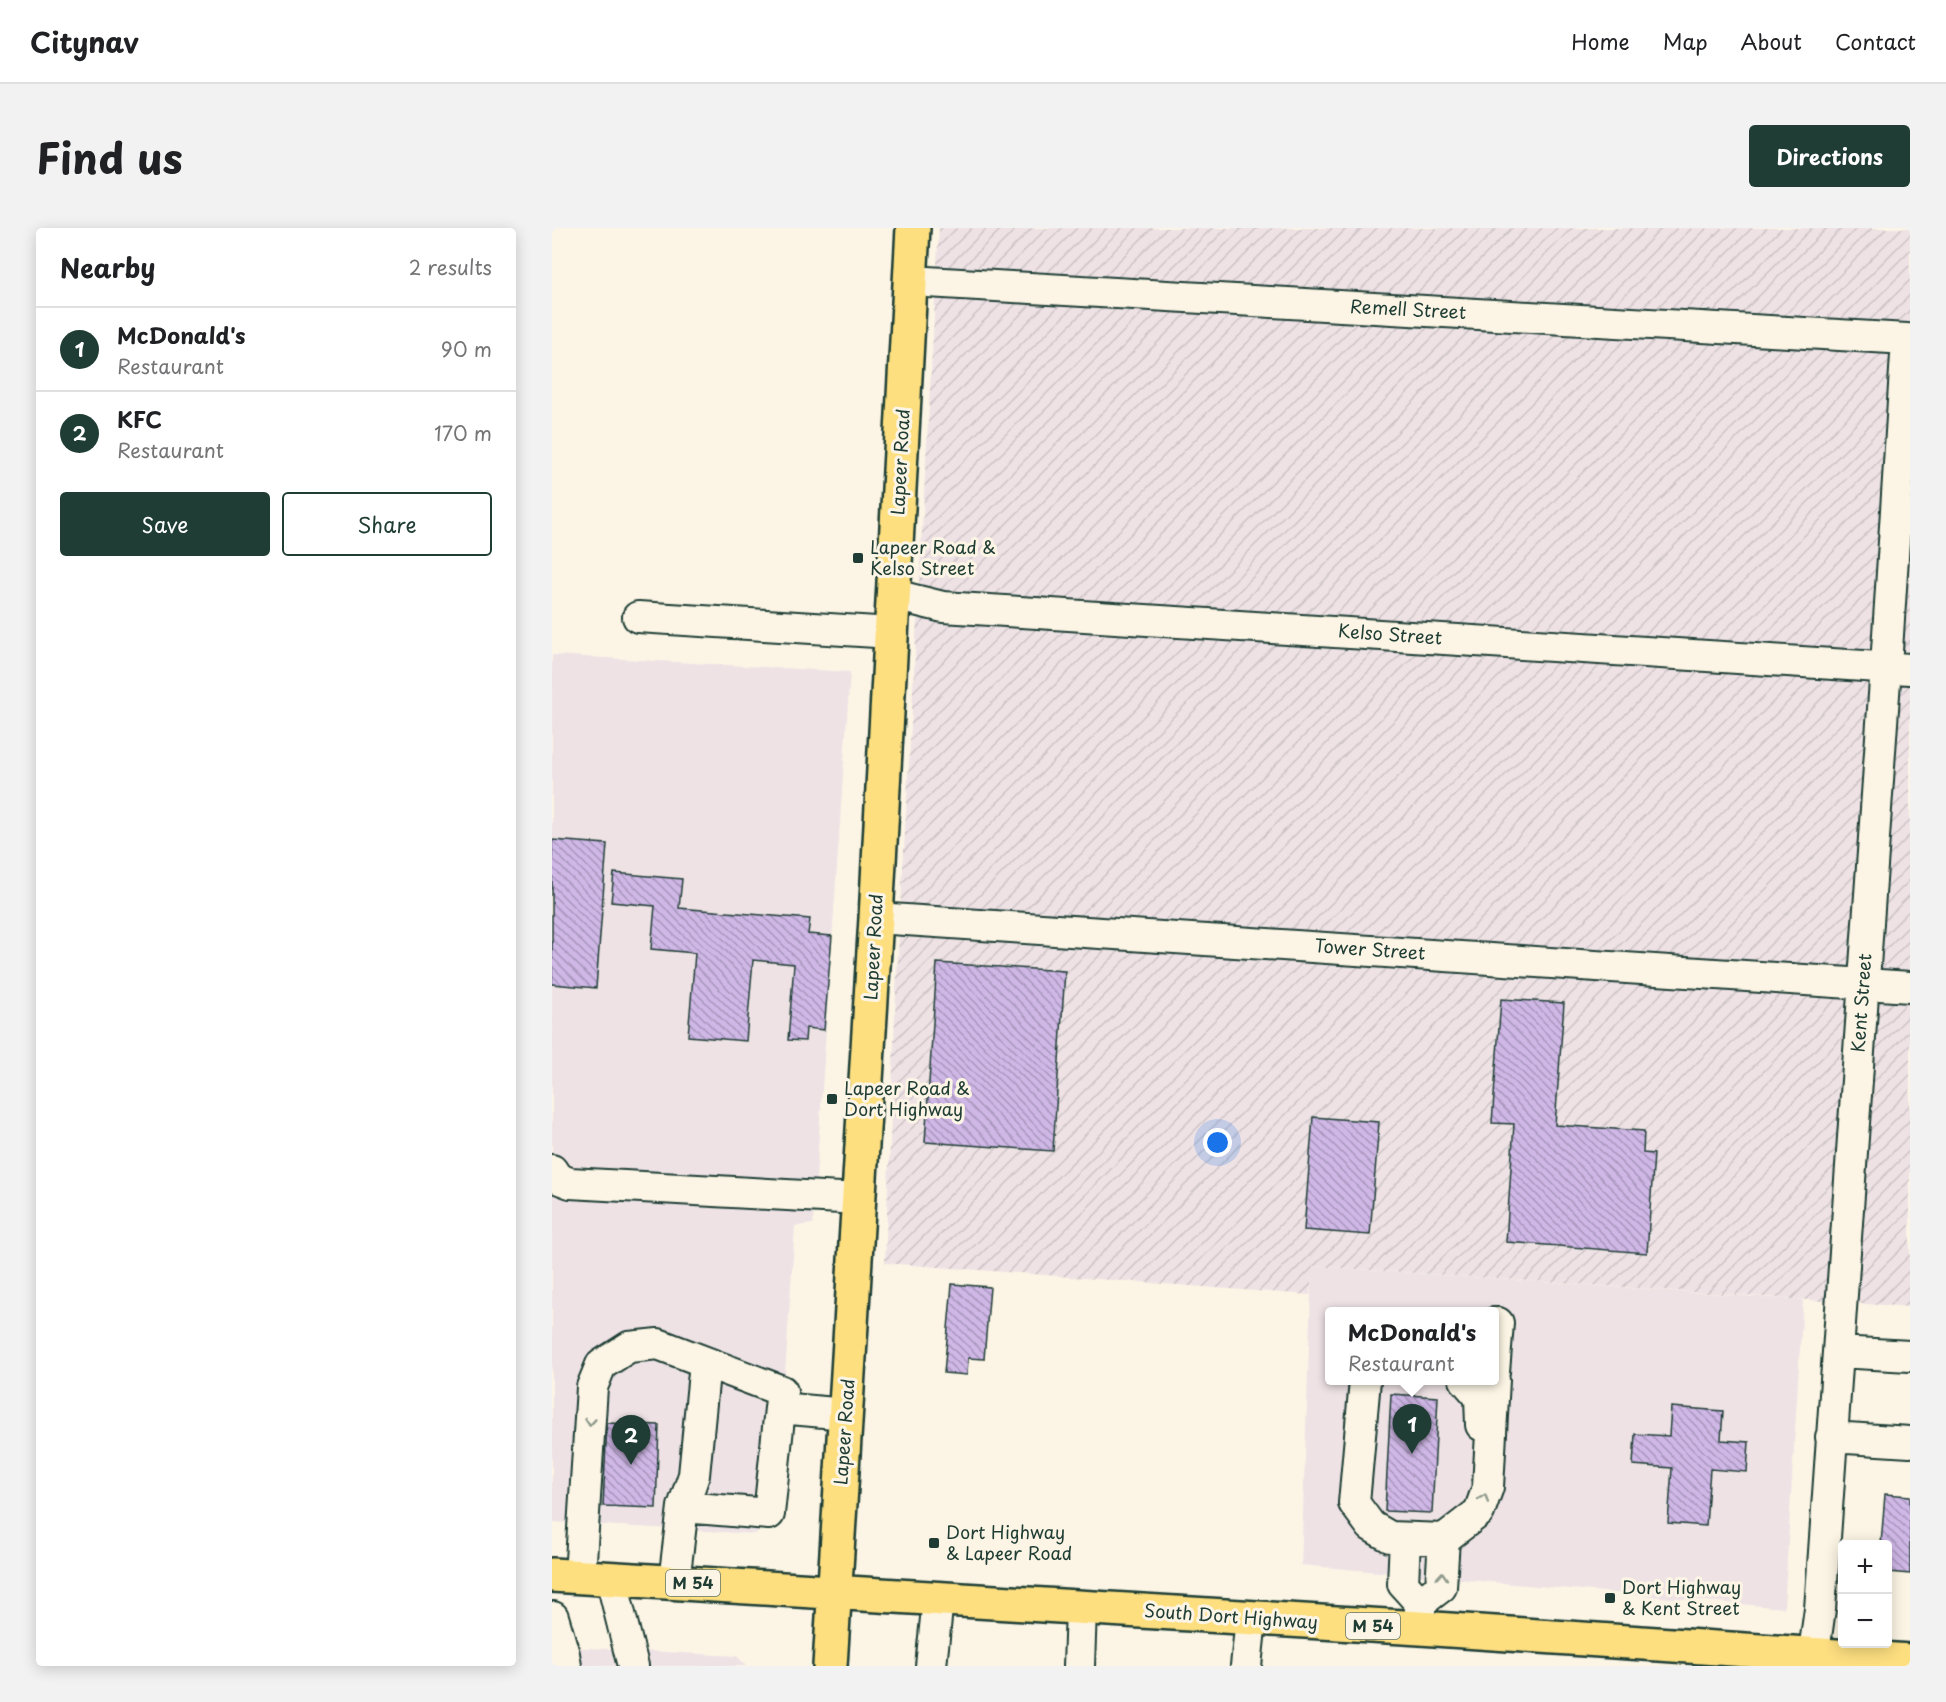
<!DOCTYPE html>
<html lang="en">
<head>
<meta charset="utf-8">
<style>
  :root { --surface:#fff; --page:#f2f2f2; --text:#202124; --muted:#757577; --line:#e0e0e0; --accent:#1f3d34 }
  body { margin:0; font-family:"Playpen Sans",sans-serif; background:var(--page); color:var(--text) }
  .controls { position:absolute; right:18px; bottom:18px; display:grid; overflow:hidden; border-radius:6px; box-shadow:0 3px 15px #0003 }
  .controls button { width:54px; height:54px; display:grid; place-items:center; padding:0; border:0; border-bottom:2px solid var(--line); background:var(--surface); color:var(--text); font:30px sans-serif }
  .you { position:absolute; left:666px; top:915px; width:21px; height:21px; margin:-15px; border:4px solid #fff; border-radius:50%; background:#1a73e8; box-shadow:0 0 0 9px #1a73e833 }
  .badge { display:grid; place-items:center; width:39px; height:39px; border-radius:50%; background:var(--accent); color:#fff; font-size:20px; font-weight:700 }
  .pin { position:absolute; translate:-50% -50px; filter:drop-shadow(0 2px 3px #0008) }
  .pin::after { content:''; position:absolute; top:32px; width:21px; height:18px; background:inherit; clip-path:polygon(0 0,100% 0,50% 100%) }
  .popup { position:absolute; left:773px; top:1079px; width:174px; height:78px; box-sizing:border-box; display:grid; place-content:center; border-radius:6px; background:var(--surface); filter:drop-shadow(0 2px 4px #0005); font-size:20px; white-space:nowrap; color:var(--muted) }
  .popup b { font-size:22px; color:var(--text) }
  .popup::after { content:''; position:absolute; left:50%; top:100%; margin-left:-12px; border:12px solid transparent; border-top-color:var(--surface) }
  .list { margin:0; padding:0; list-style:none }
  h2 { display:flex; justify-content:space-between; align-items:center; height:78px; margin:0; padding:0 24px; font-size:26px }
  h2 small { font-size:20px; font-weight:400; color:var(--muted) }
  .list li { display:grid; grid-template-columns:39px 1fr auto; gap:18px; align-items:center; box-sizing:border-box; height:84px; padding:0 24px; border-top:2px solid var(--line) }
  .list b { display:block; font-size:22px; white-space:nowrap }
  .list p { margin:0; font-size:20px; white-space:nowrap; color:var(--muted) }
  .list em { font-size:20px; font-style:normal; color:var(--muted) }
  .actions { display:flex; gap:12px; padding:18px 24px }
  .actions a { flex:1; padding:14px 0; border:2px solid var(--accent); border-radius:6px; text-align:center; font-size:21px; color:var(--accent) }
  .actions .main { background:var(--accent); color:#fff }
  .map { position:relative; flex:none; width:1358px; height:1438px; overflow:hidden; border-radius:6px }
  header { display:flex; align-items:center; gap:36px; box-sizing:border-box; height:84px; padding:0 30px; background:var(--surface); border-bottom:2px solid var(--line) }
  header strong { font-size:28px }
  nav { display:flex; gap:33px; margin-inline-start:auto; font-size:21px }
  .intro { display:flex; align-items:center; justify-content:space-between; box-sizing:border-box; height:144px; padding:0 36px }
  h1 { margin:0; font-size:42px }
  .button { padding:15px 27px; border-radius:6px; background:var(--accent); color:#fff; font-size:21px; font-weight:700 }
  main { display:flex; gap:36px; padding:0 36px }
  aside { flex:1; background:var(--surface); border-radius:6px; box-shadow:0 3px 15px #0003 }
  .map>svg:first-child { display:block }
  .built { fill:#eee2e5; fill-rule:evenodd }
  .industrial { fill:url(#industrial-furrows) }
  .building { fill:url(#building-back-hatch); stroke:#1f3d34; stroke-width:1.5 }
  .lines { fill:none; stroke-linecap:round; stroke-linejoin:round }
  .minor-casing { stroke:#1f3d34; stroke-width:34 }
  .major-casing { stroke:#1f3d34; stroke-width:38 }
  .minor { stroke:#fcf5e5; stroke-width:30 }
  .major { stroke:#fddf80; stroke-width:33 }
  .oneway { stroke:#8e998c }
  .poi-dot { fill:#1f3d34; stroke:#fcf5e5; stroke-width:2 }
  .labels { text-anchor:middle; stroke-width:6; stroke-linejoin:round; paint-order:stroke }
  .shield { fill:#fcf5e5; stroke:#617469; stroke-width:1.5 }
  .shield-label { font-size:16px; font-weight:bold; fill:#1f3d34 }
  .street-label { font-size:18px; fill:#1f3d34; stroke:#fcf5e5 }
  .poi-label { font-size:18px; fill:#1f3d34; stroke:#fcf5e5; text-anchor:start }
</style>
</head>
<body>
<header>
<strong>Citynav</strong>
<nav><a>Home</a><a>Map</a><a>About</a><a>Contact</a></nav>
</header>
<div class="intro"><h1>Find us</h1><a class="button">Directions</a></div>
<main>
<aside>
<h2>Nearby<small>2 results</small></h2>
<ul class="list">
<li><span class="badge">1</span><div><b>McDonald's</b><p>Restaurant</p></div><em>90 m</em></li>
<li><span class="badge">2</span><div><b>KFC</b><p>Restaurant</p></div><em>170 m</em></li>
</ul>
<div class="actions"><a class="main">Save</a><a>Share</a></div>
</aside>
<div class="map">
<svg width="1358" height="1438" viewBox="0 0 1358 1438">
  <defs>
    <pattern id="industrial-furrows" width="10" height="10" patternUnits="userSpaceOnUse" patternTransform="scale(1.5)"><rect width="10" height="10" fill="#eee2e5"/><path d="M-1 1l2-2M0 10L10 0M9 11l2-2" fill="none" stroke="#ccc3c5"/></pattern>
    <pattern id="building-back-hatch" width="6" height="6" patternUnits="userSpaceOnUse" patternTransform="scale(1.5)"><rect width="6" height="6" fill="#cfb7e6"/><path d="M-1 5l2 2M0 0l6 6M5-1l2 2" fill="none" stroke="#a796bb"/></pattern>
  </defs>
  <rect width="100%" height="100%" fill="#fcf5e5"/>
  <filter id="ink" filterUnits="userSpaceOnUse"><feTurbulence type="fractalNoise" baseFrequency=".0167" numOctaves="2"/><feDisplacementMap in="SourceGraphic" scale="12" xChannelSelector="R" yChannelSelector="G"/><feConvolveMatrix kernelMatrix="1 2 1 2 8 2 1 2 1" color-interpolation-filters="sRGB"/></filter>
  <g filter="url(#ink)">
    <path class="built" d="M0,427L298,444L261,996L243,998L224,1280L204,1306L0,1294Z
      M760,1038L1251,1072L1232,1380L749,1337ZM778,1084H942V1152H778Z
      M0,1418L185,1428L194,1438H0Z"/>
    <path class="industrial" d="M387,0H1358V1079L761,1038L758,1067L333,1035L344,764Z"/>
    <path class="building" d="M0,612L55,616L44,760L0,756Z
      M62,645L130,651L127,680L258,691L256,706L280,708L272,802L254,800L253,813L236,812L242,736L201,732L194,813L136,808L143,725L99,721L103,678L59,674Z
      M385,735L513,743L501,923L373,914Z
      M949,771L1012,775L1003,897L1092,903L1091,925L1102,926L1095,1025L954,1014L962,896L940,895Z
      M761,889L827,894L818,1007L752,1002Z
      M400,1056L438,1059L432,1131L416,1130L415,1147L392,1145Z
      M839,1166L886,1169L880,1285L833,1283Z
      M1119,1179L1171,1183L1169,1212L1197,1214L1195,1244L1158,1241L1154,1298L1116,1295L1120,1240L1081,1237L1083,1206L1117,1208Z
      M55,1195L107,1197L104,1280L51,1278Z
      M1333,1266L1358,1268V1346L1336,1344V1316H1329Z"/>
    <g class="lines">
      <defs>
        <path id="minor" d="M358,53L1355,111L1334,438L1268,1381L1260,1438
          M342,367L391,379L1358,441
          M86,389L340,405
          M324,690L1358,759
          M0,942L5,950L18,955L307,971
          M942,1095H946L942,1144
          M1286,1124L1358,1128
          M153,1134L142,1247L131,1279L217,1286L228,1180
          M813,1152L802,1275L819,1298L838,1309L892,1311L927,1284L936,1259L942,1152
          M913,1152L928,1169L929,1197
          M1279,1209L1358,1214
          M853,1311L851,1356L868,1375V1400
          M28,1348L40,1159L49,1137L77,1119L106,1116L230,1163L228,1180L294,1186
          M59,1350L81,1438
          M122,1354L131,1279
          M868,1375L889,1359L892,1311
          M1,1389L12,1426L14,1438
          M379,1438L386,1371
          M527,1438L529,1380
          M694,1438L699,1391"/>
        <path id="major" d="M0,1347L868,1400L1358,1433
          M278,1438L324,690L361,0"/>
      </defs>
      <use href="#minor" class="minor-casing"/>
      <use href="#major" class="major-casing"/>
      <use href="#minor" class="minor"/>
      <use href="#major" class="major"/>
    </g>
    <defs><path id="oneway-chevron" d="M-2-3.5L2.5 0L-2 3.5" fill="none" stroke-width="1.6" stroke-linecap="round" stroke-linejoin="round" transform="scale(1.5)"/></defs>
    <g class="oneway">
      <use href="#oneway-chevron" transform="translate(38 1194) rotate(94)"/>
      <use href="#oneway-chevron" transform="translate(932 1270) rotate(-70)"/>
      <use href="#oneway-chevron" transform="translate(890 1348) rotate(-86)"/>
    </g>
  </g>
  <g class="poi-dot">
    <rect x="300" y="324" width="12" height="12" rx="3"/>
    <rect x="274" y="865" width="12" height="12" rx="3"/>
    <rect x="376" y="1309" width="12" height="12" rx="3"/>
    <rect x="1052" y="1364" width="12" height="12" rx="3"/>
  </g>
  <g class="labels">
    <g class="shield">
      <rect x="114" y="1342" width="54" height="26" rx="4.5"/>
      <rect x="794" y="1385" width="54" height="26" rx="4.5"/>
    </g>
    <g class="shield-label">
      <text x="141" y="1361">M 54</text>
      <text x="821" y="1404">M 54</text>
    </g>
    <g class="street-label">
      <text transform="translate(856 82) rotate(3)" y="6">Remell Street</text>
      <text transform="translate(349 234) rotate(-87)" y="6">Lapeer Road</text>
      <text transform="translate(838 407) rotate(4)" y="6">Kelso Street</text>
      <text transform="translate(322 719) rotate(-87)" y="6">Lapeer Road</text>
      <text transform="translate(818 722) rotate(4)" y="6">Tower Street</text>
      <text transform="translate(1310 775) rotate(-86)" y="6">Kent Street</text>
      <text transform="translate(293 1204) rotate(-86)" y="6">Lapeer Road</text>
      <text transform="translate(679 1389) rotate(4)" y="6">South Dort Highway</text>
    </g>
    <g class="poi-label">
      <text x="318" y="326">Lapeer Road &amp;<tspan x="318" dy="21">Kelso Street</tspan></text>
      <text x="292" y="867">Lapeer Road &amp;<tspan x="292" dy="21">Dort Highway</tspan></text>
      <text x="394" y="1311">Dort Highway<tspan x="394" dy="21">&amp; Lapeer Road</tspan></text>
      <text x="1070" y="1366">Dort Highway<tspan x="1070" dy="21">&amp; Kent Street</tspan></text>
    </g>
  </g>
</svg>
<div class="controls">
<button>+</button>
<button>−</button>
</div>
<div class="you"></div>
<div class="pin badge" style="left:860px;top:1226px">1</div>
<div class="popup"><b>McDonald's</b>Restaurant</div>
<div class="pin badge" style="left:79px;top:1237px">2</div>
</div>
</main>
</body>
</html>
